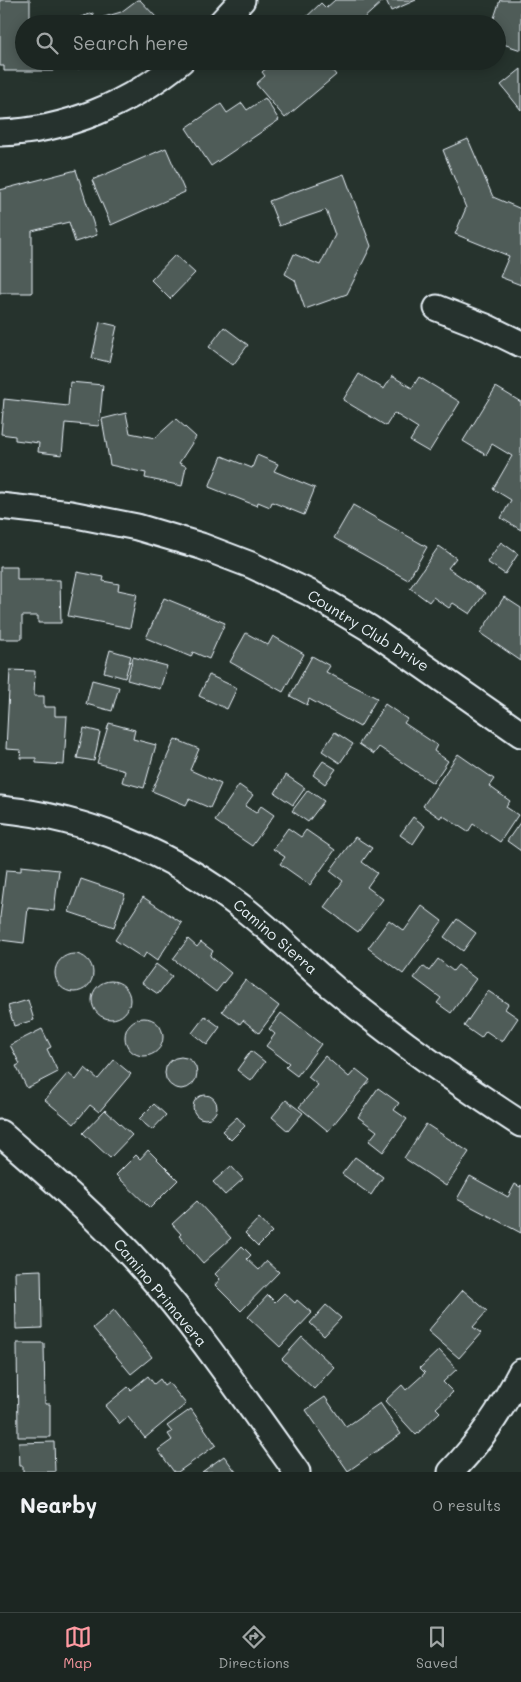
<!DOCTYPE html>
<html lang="en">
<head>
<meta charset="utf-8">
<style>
  :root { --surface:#1c2622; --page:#252e2a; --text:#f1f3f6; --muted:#a0a5a5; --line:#3a4340; --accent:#ff9aa2 }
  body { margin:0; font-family:Mali,sans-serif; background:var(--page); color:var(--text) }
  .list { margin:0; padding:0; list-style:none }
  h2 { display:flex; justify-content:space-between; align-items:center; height:65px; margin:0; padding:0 20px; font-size:21px }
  h2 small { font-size:16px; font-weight:400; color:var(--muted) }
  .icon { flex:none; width:28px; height:28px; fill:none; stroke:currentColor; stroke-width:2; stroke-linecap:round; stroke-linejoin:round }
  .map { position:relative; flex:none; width:521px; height:1472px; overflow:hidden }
  .search { position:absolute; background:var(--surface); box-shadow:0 2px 12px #0003; left:15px; right:15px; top:15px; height:55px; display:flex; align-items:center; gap:12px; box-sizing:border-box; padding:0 18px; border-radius:28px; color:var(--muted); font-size:19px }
  .sheet { height:140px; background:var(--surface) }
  nav { display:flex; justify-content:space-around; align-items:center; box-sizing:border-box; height:70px; border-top:1px solid var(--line); background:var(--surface); font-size:14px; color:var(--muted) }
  nav a { display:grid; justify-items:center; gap:2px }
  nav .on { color:var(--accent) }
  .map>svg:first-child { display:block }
  .building { fill:#505c59; stroke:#e8f1f8 }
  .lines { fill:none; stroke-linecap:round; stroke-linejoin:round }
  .minor-casing { stroke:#e8f1f8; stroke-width:29 }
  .minor { stroke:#26332d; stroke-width:25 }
  .labels { text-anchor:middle; stroke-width:4; stroke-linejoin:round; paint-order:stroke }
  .street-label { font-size:15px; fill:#e8f1f8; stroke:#26332d }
</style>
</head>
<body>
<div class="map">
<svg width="521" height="1472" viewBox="0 0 521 1472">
  <rect width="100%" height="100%" fill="#26332d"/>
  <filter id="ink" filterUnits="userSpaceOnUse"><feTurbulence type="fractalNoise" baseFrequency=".02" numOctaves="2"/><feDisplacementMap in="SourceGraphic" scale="10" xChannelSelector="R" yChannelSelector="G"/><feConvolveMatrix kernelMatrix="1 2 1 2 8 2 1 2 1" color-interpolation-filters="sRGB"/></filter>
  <g filter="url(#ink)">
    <path class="building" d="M0,0H30V24H24V61H53V71H4V66H0Z
      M137,0H140L156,17L149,24L63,23L93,13L94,20L121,12Z
      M335,0H382L383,1L361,21L364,24L300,23L321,3L326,8Z
      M386,0H416L391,11Z
      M500,0H521V50L497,42V24H492Z
      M75,61H98V62L78,69Z
      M275,61H301L306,67L312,61H325L336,75L285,118L256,84L265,76L262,72Z
      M521,69V110L501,85Z
      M265,98L279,120L211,166L186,128L221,104L227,113L242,103L247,110Z
      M468,139L493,197L521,209V285L500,277L509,256L455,234L466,208L443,150Z
      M166,148L185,192L111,225L92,180Z
      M76,170L97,235L75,242L69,222L32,231V293H0V190Z
      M344,174L371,246L347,294L305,309L295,280L285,274L294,254L320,265L335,235L326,210L279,226L269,201Z
      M175,255L195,273L170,299L151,280Z
      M100,322L117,326L109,362L92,358Z
      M224,327L248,345L233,365L209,347Z
      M359,374L384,389L392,376L412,388L419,377L460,402L429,452L410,441L418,428L394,413L386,426L343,400Z
      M70,382L103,385L99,426L65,423L62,455L38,452L39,443L15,440V436L1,434L4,399L68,406Z
      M496,387L521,402V530L501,518L511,500L493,489L512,456L492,444L486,455L463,441Z
      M126,413L130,433L155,438L176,419L196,437L179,463L186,466L182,486L145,478L146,473L110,465L102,419Z
      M257,455L278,464L274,471L315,488L304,515L272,502L270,507L258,502L257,506L209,487L222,456L252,468Z
      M353,505L427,547L408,580L334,538Z
      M501,542L518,554L505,574L487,562Z
      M439,546L456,558L448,568L485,593L470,614L453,603L449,608L433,597L429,602L410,588Z
      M0,567H17V580H60L61,623H38V616H22V639H0Z
      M77,572L104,577L103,581L119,584L118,590L137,594L130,628L68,616Z
      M504,597L521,608V661L480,633Z
      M164,598L225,623L209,659L193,652L191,657L146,638Z
      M246,633L268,645L273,636L304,654L283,692L230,662Z
      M110,650L131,656L125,678L104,672Z
      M312,656L330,666L326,672L377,698L360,727L309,699L307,705L290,696Z
      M133,657L167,666L160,689L127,680Z
      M10,670L35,671L34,696H44V707H55V716H67L64,765L36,763V758H20L21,750L6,749Z
      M209,675L237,688L227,709L199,696Z
      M92,680L119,687L112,711L86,704Z
      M385,704L407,719L404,723L437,745L434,751L448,761L433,783L379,747L374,754L359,744Z
      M109,723L135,730L133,739L156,745L144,788L122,782L125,771L97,763Z
      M84,728L100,732L94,761L77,758Z
      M335,732L353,744L340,763L322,751Z
      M175,739L199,749L190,770L221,784L210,808L189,799L186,805L152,791Z
      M458,754L494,779L489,786L510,801L506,807L518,815L500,842L473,824L468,832L442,815L440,818L423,806Z
      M323,761L336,769L325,784L313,775Z
      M286,775L305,788L293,805L275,793Z
      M239,785L253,795L245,806L256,813L261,806L274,815L252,846L215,821Z
      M308,790L324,801L308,822L292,811Z
      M413,817L425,826L413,844L400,835Z
      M521,821V851L507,841Z
      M288,828L301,837L306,830L335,850L310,885L280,864L285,857L273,849Z
      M355,837L372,848L362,862L377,873L367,887L383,899L358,932L324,907L343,881L330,871Z
      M21,866L59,870L54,911L28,908L24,943L0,940V917L6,870L21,871Z
      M81,879L125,894L114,927L69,912Z
      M143,897L182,923L157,961L146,953L143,958L115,940Z
      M422,906L442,921L403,974L368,948L389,920L404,931Z
      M457,919L476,933L463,951L444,937Z
      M188,939L197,947L201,942L213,951L210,956L231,973L216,992L173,959Z
      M55 973a19 19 0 1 1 38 0a19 19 0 1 1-38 0Z
      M438,959L453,971L458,965L476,979L451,1013L437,1003L441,998L414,978L423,966L429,971Z
      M156,964L172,976L158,994L142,983Z
      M245,980L279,1006L259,1033L243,1020L240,1024L222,1011Z
      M92 1000a19 19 0 1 1 38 0a19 19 0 1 1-38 0Z
      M488,991L508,1004L505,1009L518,1018L502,1042L486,1031L481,1038L464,1026Z
      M28,1000L34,1020L14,1026L8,1006Z
      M281,1013L321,1044L297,1076L285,1067L289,1063L266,1046L275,1034L269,1029Z
      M205,1016L220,1027L207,1045L192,1033Z
      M125 1037a19 19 0 1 1 38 0a19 19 0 1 1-38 0Z
      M42,1029L51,1047L47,1049L58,1072L27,1088L16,1066L20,1064L10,1045Z
      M251,1051L265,1062L251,1081L237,1070Z
      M325,1056L349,1077L356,1069L370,1080L328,1131L299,1107L318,1085L308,1077Z
      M165 1073a16 16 0 1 1 32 0a16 16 0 1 1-32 0Z
      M114,1060L131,1074L99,1112L90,1105L74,1124L45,1100L68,1073L76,1080L85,1068L98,1079Z
      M378,1088L399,1103L394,1110L407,1119L383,1152L369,1141L377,1131L358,1117Z
      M193 1107a12 12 0 1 1 24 0a12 12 0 1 1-24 0Z
      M286,1100L303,1113L288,1131L272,1117Z
      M154,1104L166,1115L152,1130L139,1119Z
      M105,1110L132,1135L110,1158L83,1133Z
      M237,1117L245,1126L231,1140L222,1131Z
      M426,1124L469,1152L446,1186L404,1158Z
      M148,1150L178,1180L150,1208L116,1175L136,1155L140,1159Z
      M355,1157L383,1177L371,1195L342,1174Z
      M231,1166L243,1179L225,1195L213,1182Z
      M470,1176L508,1197L515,1184L520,1187L521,1185V1233L457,1199Z
      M197,1201L231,1238L203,1263L179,1236L181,1234L172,1224Z
      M259,1218L272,1232L258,1246L245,1233Z
      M242,1246L251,1255L247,1259L259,1270L267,1261L279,1272L241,1311L215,1285L220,1279L215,1274Z
      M41,1270L42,1328L16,1329L15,1271Z
      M463,1290L487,1311L473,1327L481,1333L459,1358L428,1331Z
      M284,1293L295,1303L297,1300L312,1313L280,1347L248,1317L268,1295L275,1302Z
      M326,1305L341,1318L324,1336L310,1323Z
      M114,1310L152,1357L131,1374L93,1328Z
      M302,1337L334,1367L314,1389L282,1359Z
      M17,1343H44L45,1404H50V1437H18Z
      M439,1350L457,1369L443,1382L453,1392L436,1408L440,1412L416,1435L385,1401L402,1385L406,1390L425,1373L420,1368Z
      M148,1376L154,1384L160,1379L164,1385L168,1382L186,1404L145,1438L128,1417L120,1424L105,1406L128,1387L131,1390Z
      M325,1397L346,1427L380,1403L401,1434L348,1471L306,1410Z
      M191,1409L216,1445L178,1472H174L158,1450L172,1440L168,1434L172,1432L167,1426Z
      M54,1442L55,1472H23V1466H20L19,1443Z
      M224,1456L236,1472H202Z"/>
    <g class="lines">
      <defs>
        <path id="minor" d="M220,24L242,0
          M0,133C66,131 131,103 181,61
          M437,308L486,327L521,344
          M0,506L71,514L137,527L201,546L251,565L312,594L369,628L521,734
          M0,809C90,818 173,854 244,909C276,934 304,963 335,989C394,1038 456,1082 521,1124
          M0,1133C50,1176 100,1220 144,1269C200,1332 247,1403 297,1472
          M451,1472C480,1442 502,1409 521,1372"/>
      </defs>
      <use href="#minor" class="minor-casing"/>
      <use href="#minor" class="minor"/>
    </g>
  </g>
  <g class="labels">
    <g class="street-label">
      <text transform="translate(368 631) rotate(32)" y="5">Country Club Drive</text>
      <text transform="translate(275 937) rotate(41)" y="5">Camino Sierra</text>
      <text transform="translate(160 1293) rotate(50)" y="5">Camino Primavera</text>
    </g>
  </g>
</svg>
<div class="search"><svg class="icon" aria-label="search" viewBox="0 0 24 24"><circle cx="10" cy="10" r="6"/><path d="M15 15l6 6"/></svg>Search here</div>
</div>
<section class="sheet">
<h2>Nearby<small>0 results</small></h2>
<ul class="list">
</ul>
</section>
<nav>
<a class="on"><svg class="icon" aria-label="map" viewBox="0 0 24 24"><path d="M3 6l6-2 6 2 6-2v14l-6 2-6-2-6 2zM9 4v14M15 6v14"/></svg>Map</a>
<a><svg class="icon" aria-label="directions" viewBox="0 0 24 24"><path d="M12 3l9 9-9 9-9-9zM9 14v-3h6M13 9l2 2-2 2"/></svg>Directions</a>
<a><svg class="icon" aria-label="saved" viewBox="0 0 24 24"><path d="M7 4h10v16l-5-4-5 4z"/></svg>Saved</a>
</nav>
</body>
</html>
